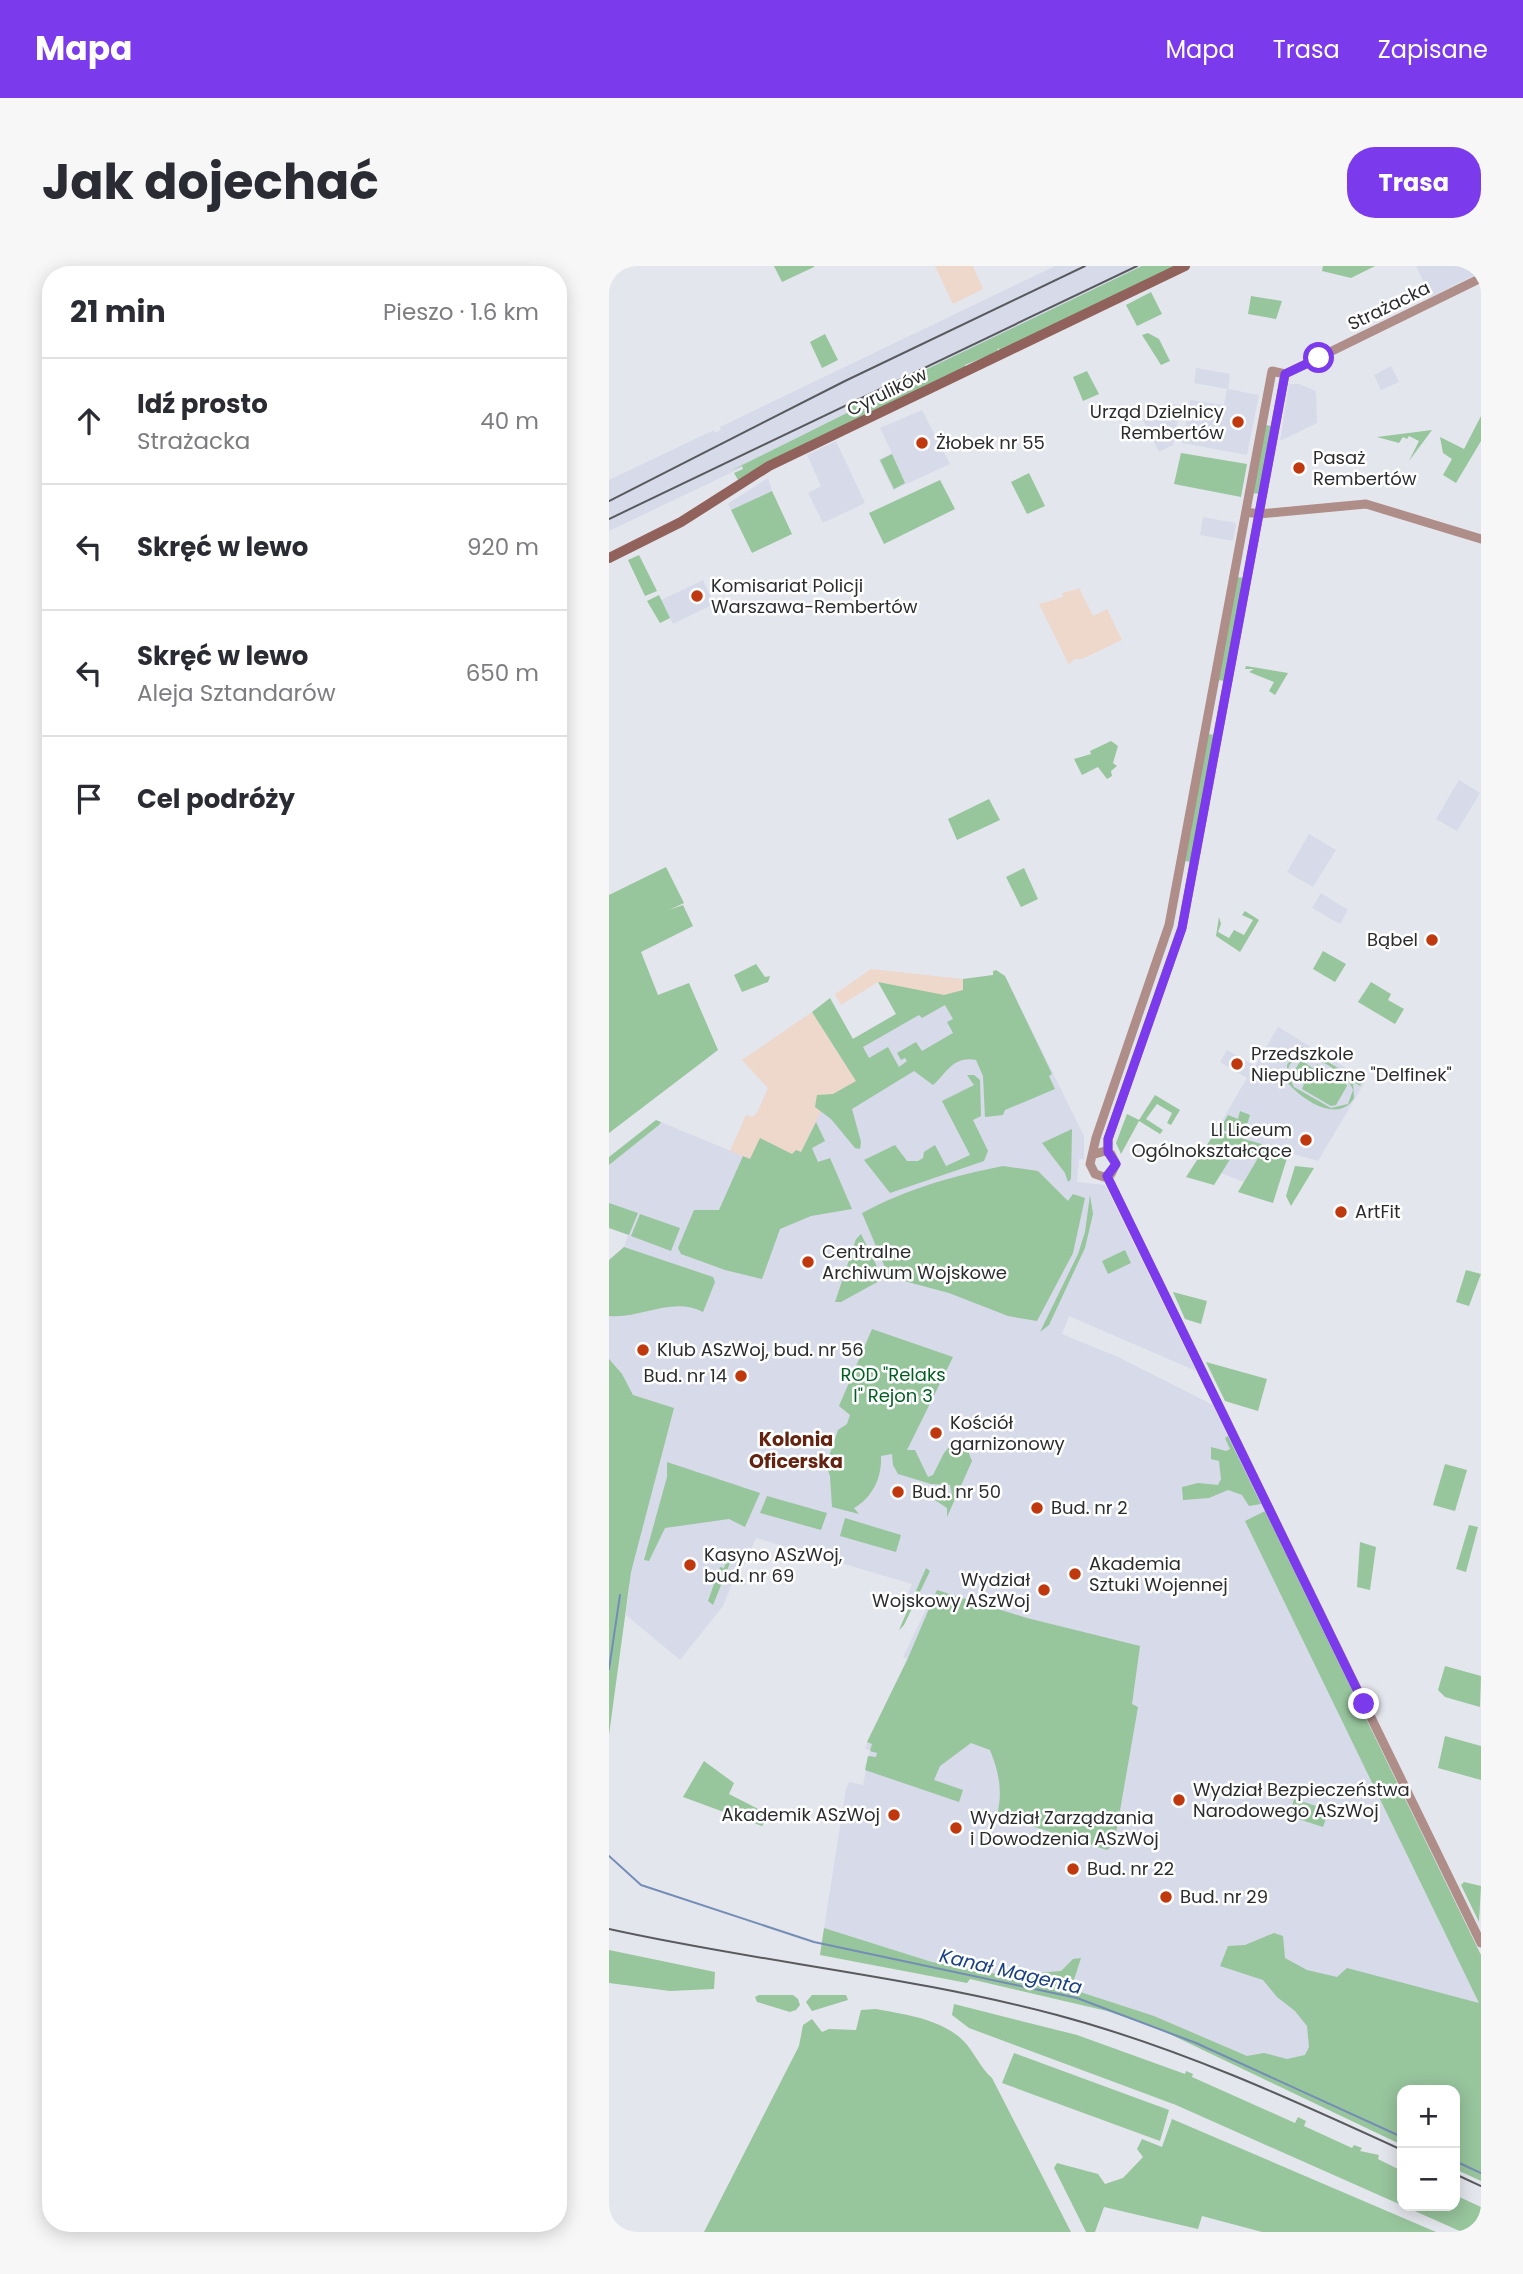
<!DOCTYPE html>
<html lang="pl">
<head>
<meta charset="utf-8">
<style>
  :root { --surface:#fff; --page:#f7f7f7; --text:#2b2b33; --muted:#7c7c81; --line:#e1e1e2; --accent:#7c3aed }
  body { margin:0; font-family:Poppins,sans-serif; background:var(--page); color:var(--text) }
  .controls { position:absolute; right:21px; bottom:21px; display:grid; overflow:hidden; border-radius:14px; box-shadow:0 4px 18px #0003 }
  .controls button { width:63px; height:63px; display:grid; place-items:center; padding:0; border:0; border-bottom:2px solid var(--line); background:var(--surface); color:var(--text); font:35px sans-serif }
  .stop { position:absolute; width:21px; height:21px; margin:-16px; border:5px solid #7c3aed; border-radius:50%; background:#fff }
  .stop.end { background:#7c3aed; border-color:#fff; box-shadow:0 2px 7px #0008 }
  .list { margin:0; padding:0; list-style:none }
  h2 { display:flex; justify-content:space-between; align-items:center; height:91px; margin:0; padding:0 28px; font-size:30px }
  h2 small { font-size:23px; font-weight:400; color:var(--muted) }
  .list li { display:grid; grid-template-columns:46px 1fr auto; gap:21px; align-items:center; box-sizing:border-box; height:126px; padding:0 28px; border-top:2px solid var(--line) }
  .list b { display:block; font-size:26px; white-space:nowrap }
  .list p { margin:0; font-size:23px; white-space:nowrap; color:var(--muted) }
  .list em { font-size:23px; font-style:normal; color:var(--muted) }
  .icon { flex:none; width:38px; height:38px; fill:none; stroke:currentColor; stroke-width:2; stroke-linecap:round; stroke-linejoin:round }
  .map { position:relative; flex:none; width:872px; height:1966px; overflow:hidden; border-radius:28px }
  header { display:flex; align-items:center; gap:42px; box-sizing:border-box; height:98px; padding:0 35px; background:var(--accent); color:#fff }
  header strong { font-size:33px }
  nav { display:flex; gap:38px; margin-inline-start:auto; font-size:24px }
  .intro { display:flex; align-items:center; justify-content:space-between; box-sizing:border-box; height:168px; padding:0 42px }
  h1 { margin:0; font-size:49px }
  .button { padding:18px 32px; border-radius:28px; background:var(--accent); color:#fff; font-size:24px; font-weight:700 }
  main { display:flex; gap:42px; padding:0 42px }
  aside { flex:1; background:var(--surface); border-radius:28px; box-shadow:0 4px 18px #0003 }
  .map>svg:first-child { display:block }
  .built { fill:#d7dae9 }
  .industrial { fill:#edd8cb }
  .green { fill:#97c59c; fill-rule:evenodd }
  .lines { fill:none; stroke-linecap:round; stroke-linejoin:round }
  .stream { stroke:#748db6; stroke-width:2 }
  .tertiary { stroke:#af8d88; stroke-width:9 }
  .secondary { stroke:#91625c; stroke-width:10 }
  .rail { stroke:#595a5e; stroke-width:2 }
  .route { stroke:#7c3aed; stroke-width:9 }
  .poi-dot { fill:#c0380d; stroke:#fff; stroke-width:2.5 }
  .labels { text-anchor:middle; stroke-width:5; stroke-linejoin:round; paint-order:stroke }
  .street-label { font-size:18px; fill:#2b2c2e; stroke:#fff }
  .poi-label { font-size:18px; fill:#2b2c2e; stroke:#fff; text-anchor:start }
  .park-label { font-size:18px; fill:#005e22; stroke:#fff }
  .neighbourhood-label { font-size:19px; font-weight:bold; fill:#642210; stroke:#fff }
  .water-label { font-size:19px; font-style:italic; fill:#194084; stroke:#fff }
</style>
</head>
<body>
<header>
<strong>Mapa</strong>
<nav><a>Mapa</a><a>Trasa</a><a>Zapisane</a></nav>
</header>
<div class="intro"><h1>Jak dojechać</h1><a class="button">Trasa</a></div>
<main>
<aside>
<h2>21 min<small>Pieszo · 1.6 km</small></h2>
<ul class="list">
<li><svg class="icon" aria-label="ahead" viewBox="0 0 24 24"><path d="M12 20V5M6 11l6-6 6 6"/></svg><div><b>Idź prosto</b><p>Strażacka</p></div><em>40 m</em></li>
<li><svg class="icon" aria-label="left" viewBox="0 0 24 24"><path d="M17 20v-9H6M10 6l-5 5 5 5"/></svg><div><b>Skręć w lewo</b></div><em>920 m</em></li>
<li><svg class="icon" aria-label="left" viewBox="0 0 24 24"><path d="M17 20v-9H6M10 6l-5 5 5 5"/></svg><div><b>Skręć w lewo</b><p>Aleja Sztandarów</p></div><em>650 m</em></li>
<li><svg class="icon" aria-label="arrive" viewBox="0 0 24 24"><path d="M6 21V4h12l-3 4 3 4H6"/></svg><div><b>Cel podróży</b></div></li>
</ul>
</aside>
<div class="map">
<svg width="872" height="1966" viewBox="0 0 872 1966">
  <rect width="100%" height="100%" fill="#e4e6ed"/>
  <path class="built" d="M446,0H556L0,265V214L105,164L106,167L112,164L111,161Z
    M807,0H872V6L822,31Z
    M782,100L790,116L772,124L765,109Z
    M587,102L621,108L619,123L650,129L638,189L573,177L581,134L615,139L618,123L585,117Z
    M680,118H690L707,125L708,157L671,175Z
    M565,138L572,139L564,179L550,186L534,154Z
    M313,144L341,198L284,224L270,194L283,187L271,162Z
    M227,175L256,237L214,257L199,227L212,220L198,189Z
    M159,212L163,225L122,244L119,238L123,235Z
    M594,251L627,257L624,275L591,269Z
    M94,314L105,338L64,358L52,334Z
    M850,514L871,527L848,565L827,553Z
    M700,568L727,584L704,621L678,606Z
    M712,627L739,644L731,658L703,642Z
    M396,710L475,870V893H470L468,916L496,919L587,1105L460,1050L453,1068L509,1091L604,1139L656,1245L637,1255L871,1737L846,1824H793V1863L545,1750L441,1717L323,1696L215,1662L237,1523L240,1516L254,1519L261,1484L256,1483L258,1477L299,1393L294,1391L318,1341L317,1337L299,1328L303,1318L147,1272L136,1298L130,1301L114,1340L71,1394L17,1349L21,1318L0,1324V994L15,981L19,969L0,962V899L52,856L141,893L211,844L243,773L287,748L269,716L335,729Z
    M669,761L757,814L709,895L657,880L635,916L612,907L633,872L607,865L638,812L611,796L618,784L646,800Z"/>
  <path class="industrial" d="M326,0H364L374,23L344,38Z
    M469,320L484,350L498,343L513,374L473,393H465L460,399L430,338L454,331L453,327L469,323Z
    M262,703L354,713L355,724L335,730L269,716L232,739L226,728Z
    M203,746L248,816L210,836L212,845L192,886L141,893L121,885L137,849L143,851L148,847L159,822L133,794Z"/>
  <path class="green" d="M165,0H205V1L173,16Z
    M533,0H569L392,85L389,82L388,86L356,99V102L129,214L125,207L134,203L133,200L121,205L240,146L239,141Z
    M714,0H766L742,12L713,5Z
    M542,26L553,48L528,60L517,39Z
    M642,30L673,35L667,53L639,48Z
    M539,67L550,73L561,95L552,99L533,69Z
    M216,68L229,94L213,102L201,76Z
    M478,105L490,128L474,135L464,111Z
    M872,150V175L847,217L834,209L843,193L834,187L831,171L855,183Z
    M656,159L663,160L651,228L643,227Z
    M823,164L800,195L810,175L800,170L798,173L794,171L790,177L768,171Z
    M572,187L638,198L632,231L565,218Z
    M283,188L296,217L285,223L271,194Z
    M420,207L436,240L418,248L402,216Z
    M331,214L346,243L275,278L260,247Z
    M163,225L183,268L143,287L122,244Z
    M30,289L48,325L36,330L19,294Z
    M628,311L635,312L616,415L609,414Z
    M50,329L61,352L51,357L38,335Z
    M637,400L679,407L666,429L660,425L665,416L640,406L645,403H636Z
    M599,468L606,469L583,596L576,595Z
    M502,475L509,480L504,497L508,500L502,505L503,510L498,513L489,501L473,509L465,493L482,488L481,485Z
    M380,533L391,554L348,574L339,553Z
    M57,601L75,637L60,644L74,639L84,660L32,686L49,729L80,717L109,784L0,867V629Z
    M415,602L429,633L412,641L397,611Z
    M636,645L650,654L631,686L607,670L610,651L612,658L609,666L620,672L625,664L635,669L644,654L633,649Z
    M714,685L737,698L726,716L704,703Z
    M147,698L156,711L161,710L159,716L133,726L125,709Z
    M387,704L396,710L443,808L440,810L446,823L396,844L394,849L376,851L374,810L367,794C344,789 337,808 324,819L305,805L243,843L252,876L251,883L246,882L222,853L206,841L208,829L224,828L247,815L203,746L221,732L244,773L287,748L269,716L335,729L354,724V713L384,709V705ZM336,739L344,753L338,756L344,767L313,785L307,776L288,787L292,794L296,792L298,795L290,801L279,781L260,792L254,781L310,749L313,752Z
    M762,716L782,728L779,734L795,743L786,758L749,736Z
    M693,781L753,816L751,820L744,816L745,832C730,858 693,834 679,817L678,799L683,792L695,788L691,784ZM691,790C707,789 739,808 744,824L739,838L722,842L685,821L678,806L681,798Z
    M692,794L705,803L708,798L736,816L738,820L727,839L722,840L693,823L695,818L682,810Z
    M358,809H365L371,814L372,850L364,854L379,885L375,895L281,927L255,894L286,879L298,895H309L314,892L315,886L326,879L337,900L361,889L333,835L365,819Z
    M546,829L571,844L562,859L558,857L563,847L548,838L537,853L554,864L551,868L530,855L512,888L507,877L518,848L530,854Z
    M631,845L641,849L635,868L610,864L619,849L629,853Z
    M47,854L52,856L50,859L0,899V891Z
    M207,856L216,875L203,882L209,896L221,892L243,943L202,950L171,963L153,1013L116,1004L72,988L69,982L85,944H110L134,890L141,893L151,872L183,888L187,884L192,886Z
    M463,863L462,913L459,916L456,907L433,877Z
    M607,865L680,886L664,937L629,926L649,892L628,882L605,919L577,911Z
    M394,900L429,905L459,935L464,928L476,932L464,987L428,1055L399,1050L340,1027L280,1011L253,947C298,923 343,910 394,900Z
    M686,900L705,902L682,940L677,930Z
    M481,929L484,948L476,982L440,1059L431,1066L469,988L476,966Z
    M0,937L29,947L20,969L0,962Z
    M31,948L71,962L62,985L22,970Z
    M252,968L272,1009V1014L232,1036H226L247,973Z
    M15,981L104,1011L106,1016L94,1046C63,1030 32,1053 0,1050V994Z
    M516,984L522,997L499,1008L493,995Z
    M857,1004L872,1008L860,1040L847,1036Z
    M564,1026L598,1035L592,1058L576,1053Z
    M263,1063L344,1091L298,1184H306L319,1211L324,1209L335,1187L341,1180L359,1185L363,1195L338,1251V1242L318,1229L323,1226L335,1231L343,1229L341,1219L322,1218L289,1208L284,1199L283,1188L272,1190C273,1211 264,1231 245,1242L250,1248L223,1241L221,1210L217,1199L229,1164L238,1158L241,1149L230,1140Z
    M0,1093L13,1108L24,1129L65,1142L22,1306L0,1469Z
    M597,1096L658,1113L649,1145L616,1135Z
    M619,1170L652,1238L640,1240L633,1229L619,1224L600,1232L574,1234L573,1221L589,1217L609,1219L612,1213L610,1195L602,1193V1181L617,1185L621,1183L616,1172Z
    M58,1196L151,1227L136,1261L120,1253L56,1262L40,1295L35,1294L58,1211Z
    M836,1198L858,1204L846,1245L824,1239Z
    M158,1230L218,1247L212,1264L151,1247Z
    M656,1245L872,1689V1915L846,1903V1824H793V1879L548,1762L498,1745L361,1713L358,1717L211,1689L215,1662L323,1696L421,1714L428,1707L452,1705L464,1693L472,1692L462,1723L545,1750L638,1790L655,1787L678,1793L696,1789L700,1781L698,1760L686,1745L668,1731L654,1714L611,1700L619,1680L636,1679L665,1667L674,1670L676,1692L698,1704L728,1711L738,1702L870,1737L636,1255Z
    M236,1252L292,1269L287,1286L231,1270Z
    M860,1259L869,1261L857,1306L847,1303Z
    M751,1276L767,1281L761,1324L748,1321Z
    M119,1291L123,1292L104,1339L99,1335L111,1301L115,1302Z
    M317,1302L321,1305L295,1359L290,1364Z
    M328,1324L418,1352L531,1380L523,1438L529,1441L505,1579L498,1584L388,1549C394,1526 390,1506 381,1484L362,1477L331,1500L325,1514L354,1524L350,1536L256,1504L259,1490L267,1491L268,1487L261,1485L263,1478L258,1476L299,1392Z
    M836,1400L872,1410L871,1441L836,1431L829,1424Z
    M836,1470L872,1480V1514L829,1502Z
    M95,1495L125,1517L120,1528L161,1549L153,1560L74,1531Z
    M685,1533L720,1544L714,1561L680,1550Z
    M855,1616L872,1620L870,1656L852,1619Z
    M0,1684L106,1706L105,1723L61,1725L0,1717Z
    M150,1729H184L189,1733L191,1739L187,1744L181,1746L148,1736L146,1731Z
    M203,1729H237L239,1734L203,1745L197,1736Z
    M345,1738L468,1769L576,1808L577,1805L584,1808L583,1811L686,1857L689,1851L697,1855L695,1860L743,1882L745,1879L753,1882L751,1885L770,1889L769,1893L793,1905V1940H846V1929L872,1941V1966H853L567,1839L360,1762L343,1749Z
    M267,1743C294,1748 326,1752 349,1770C363,1780 369,1800 383,1812L462,1966H95L190,1780L194,1759L203,1753L213,1766L220,1763L247,1764L252,1744Z
    M405,1787L560,1844L551,1875L393,1817Z
    M563,1853L827,1966H653L593,1950L589,1963L495,1941L486,1966H477L445,1902L448,1897L489,1908L496,1918L514,1912L534,1891L528,1883L533,1873L553,1881Z"/>
  <g class="lines">
    <path class="stream" d="M0,1403L11,1329
      M0,1590L32,1619L205,1676L468,1732L587,1777L793,1871
      M846,1895L872,1907"/>
    <path class="tertiary" d="M637,246L650,248L757,238L872,273
      M499,886V873L573,662L676,108
      M486,888L496,885L502,888L507,898L502,908L495,911L486,908L481,898L487,872L560,659L663,105L676,108L872,12
      M498,910L872,1677"/>
    <path class="secondary" d="M0,292L72,256L160,200L576,0"/>
    <path class="rail" d="M0,235L236,115L476,0
      M0,253L528,0
      M0,1663C148,1696 301,1710 448,1749C568,1781 680,1832 793,1884
      M846,1908L872,1920"/>
  </g>
  <g class="lines">
    <path class="route" d="M710,92L676,108L573,662L499,873V886L507,898L498,910L755,1438"/>
  </g>
  <g class="poi-dot">
    <circle cx="629" cy="156" r="7"/>
    <circle cx="313" cy="177" r="7"/>
    <circle cx="690" cy="202" r="7"/>
    <circle cx="88" cy="330" r="7"/>
    <circle cx="823" cy="674" r="7"/>
    <circle cx="628" cy="798" r="7"/>
    <circle cx="697" cy="874" r="7"/>
    <circle cx="732" cy="946" r="7"/>
    <circle cx="199" cy="996" r="7"/>
    <circle cx="34" cy="1084" r="7"/>
    <circle cx="132" cy="1110" r="7"/>
    <circle cx="327" cy="1167" r="7"/>
    <circle cx="289" cy="1226" r="7"/>
    <circle cx="428" cy="1242" r="7"/>
    <circle cx="81" cy="1299" r="7"/>
    <circle cx="466" cy="1308" r="7"/>
    <circle cx="435" cy="1324" r="7"/>
    <circle cx="570" cy="1534" r="7"/>
    <circle cx="285" cy="1549" r="7"/>
    <circle cx="347" cy="1562" r="7"/>
    <circle cx="464" cy="1603" r="7"/>
    <circle cx="557" cy="1631" r="7"/>
  </g>
  <g class="labels">
    <g class="street-label">
      <text transform="translate(780 40) rotate(-26)" y="6">Strażacka</text>
      <text transform="translate(278 126) rotate(-26)" y="6">Cyrulików</text>
    </g>
    <g class="poi-label">
      <text x="615" y="152" text-anchor="end">Urząd Dzielnicy<tspan x="615" dy="21">Rembertów</tspan></text>
      <text x="327" y="183">Żłobek nr 55</text>
      <text x="704" y="198">Pasaż<tspan x="704" dy="21">Rembertów</tspan></text>
      <text x="102" y="326">Komisariat Policji<tspan x="102" dy="21">Warszawa-Rembertów</tspan></text>
      <text x="809" y="680" text-anchor="end">Bąbel</text>
      <text x="642" y="794">Przedszkole<tspan x="642" dy="21">Niepubliczne "Delfinek"</tspan></text>
      <text x="683" y="870" text-anchor="end">LI Liceum<tspan x="683" dy="21">Ogólnokształcące</tspan></text>
      <text x="746" y="952">ArtFit</text>
      <text x="213" y="992">Centralne<tspan x="213" dy="21">Archiwum Wojskowe</tspan></text>
      <text x="48" y="1090">Klub ASzWoj, bud. nr 56</text>
      <text x="118" y="1116" text-anchor="end">Bud. nr 14</text>
      <text x="341" y="1163">Kościół<tspan x="341" dy="21">garnizonowy</tspan></text>
      <text x="303" y="1232">Bud. nr 50</text>
      <text x="442" y="1248">Bud. nr 2</text>
      <text x="95" y="1295">Kasyno ASzWoj,<tspan x="95" dy="21">bud. nr 69</tspan></text>
      <text x="480" y="1304">Akademia<tspan x="480" dy="21">Sztuki Wojennej</tspan></text>
      <text x="421" y="1320" text-anchor="end">Wydział<tspan x="421" dy="21">Wojskowy ASzWoj</tspan></text>
      <text x="584" y="1530">Wydział Bezpieczeństwa<tspan x="584" dy="21">Narodowego ASzWoj</tspan></text>
      <text x="271" y="1555" text-anchor="end">Akademik ASzWoj</text>
      <text x="361" y="1558">Wydział Zarządzania<tspan x="361" dy="21">i Dowodzenia ASzWoj</tspan></text>
      <text x="478" y="1609">Bud. nr 22</text>
      <text x="571" y="1637">Bud. nr 29</text>
    </g>
    <g class="park-label">
      <text x="284" y="1115">ROD "Relaks<tspan x="284" dy="21">I" Rejon 3</tspan></text>
    </g>
    <g class="neighbourhood-label">
      <text x="187" y="1180">Kolonia<tspan x="187" dy="22">Oficerska</tspan></text>
    </g>
    <g class="water-label">
      <text transform="translate(402 1705) rotate(13)" y="7">Kanał Magenta</text>
    </g>
  </g>
</svg>
<div class="controls">
<button>+</button>
<button>−</button>
</div>
<div class="stop" style="left:710px;top:92px"></div>
<div class="stop end" style="left:755px;top:1438px"></div>
</div>
</main>
</body>
</html>
